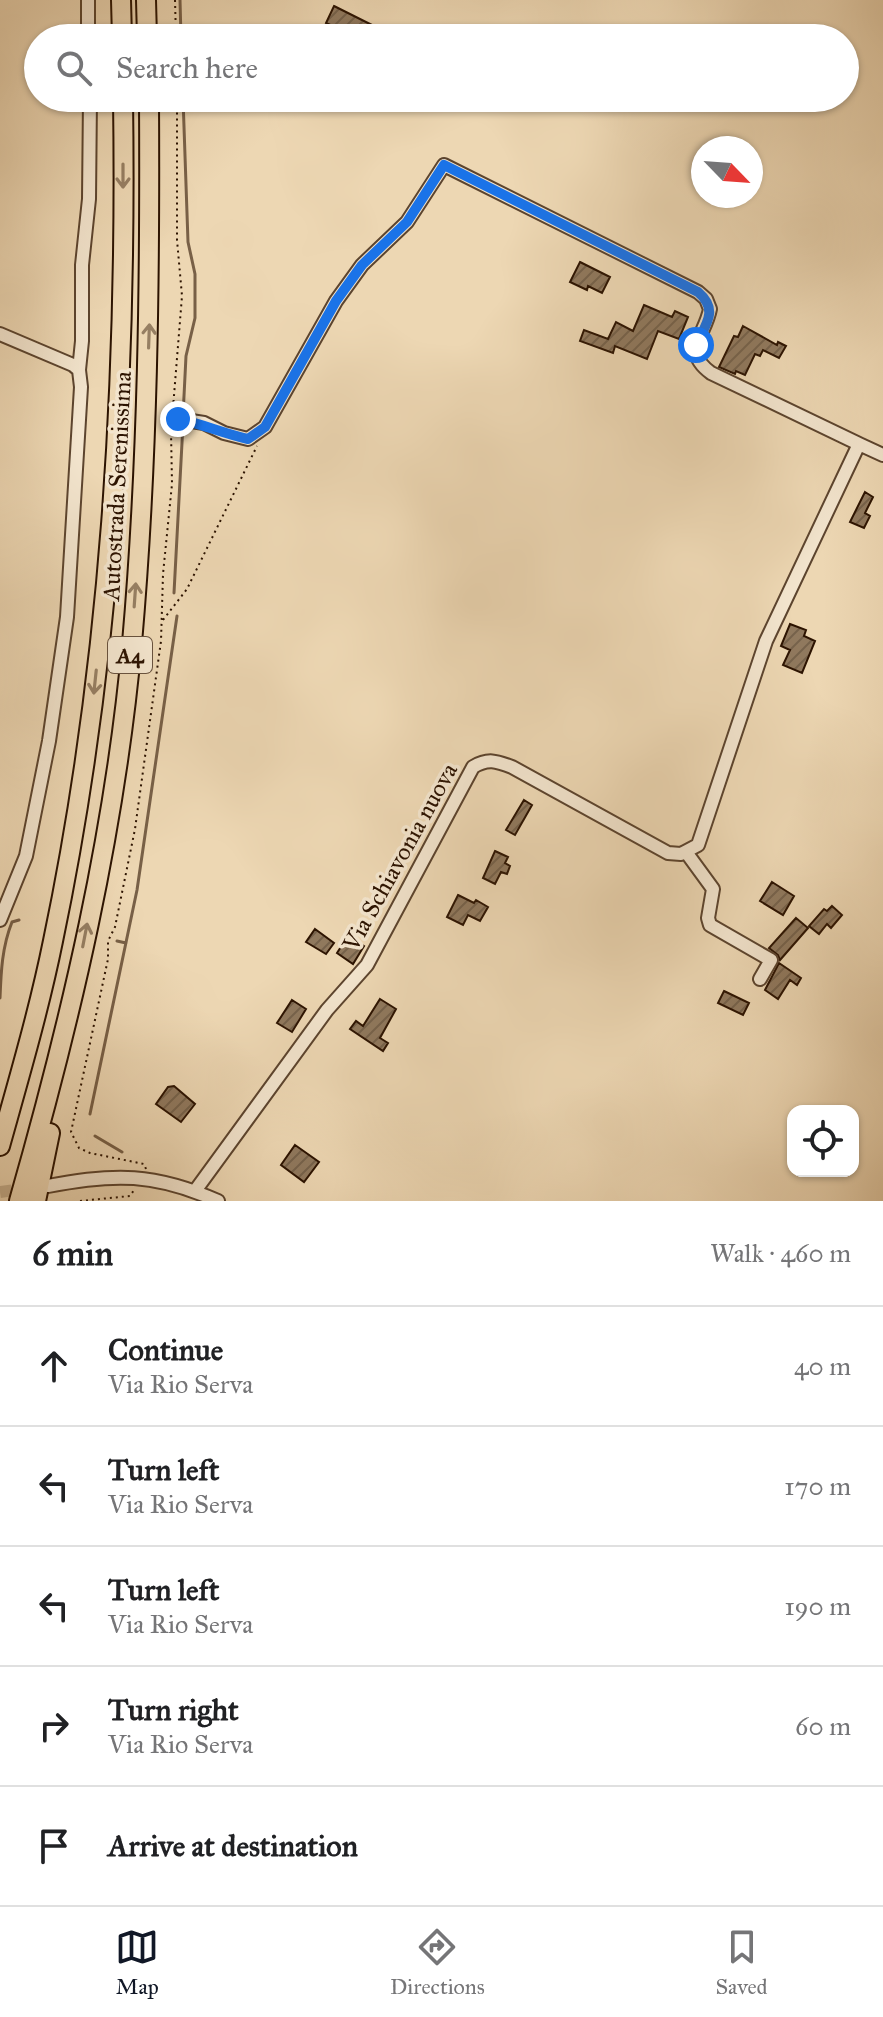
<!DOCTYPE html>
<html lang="en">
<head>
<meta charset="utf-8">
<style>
  :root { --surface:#fff; --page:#f2f2f2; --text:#202124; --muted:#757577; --line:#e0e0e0; --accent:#111827 }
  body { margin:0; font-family:"IM FELL Great Primer",serif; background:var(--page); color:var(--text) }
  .controls { position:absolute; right:24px; bottom:24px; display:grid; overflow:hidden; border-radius:16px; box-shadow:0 2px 6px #0004 }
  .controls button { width:72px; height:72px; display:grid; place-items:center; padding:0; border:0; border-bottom:2px solid var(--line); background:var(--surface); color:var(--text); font:40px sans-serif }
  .compass { position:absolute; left:691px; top:136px; width:72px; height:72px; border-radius:50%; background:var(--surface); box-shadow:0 2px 6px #0004; rotate:115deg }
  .stop { position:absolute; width:24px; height:24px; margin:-18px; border:6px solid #1a73e8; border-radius:50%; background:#fff }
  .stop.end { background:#1a73e8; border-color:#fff; box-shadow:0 2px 8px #0008 }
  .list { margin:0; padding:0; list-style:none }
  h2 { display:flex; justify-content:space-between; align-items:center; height:104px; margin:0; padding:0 32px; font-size:34px }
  h2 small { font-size:26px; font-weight:400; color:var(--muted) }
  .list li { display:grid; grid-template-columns:52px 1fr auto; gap:24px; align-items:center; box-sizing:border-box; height:120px; padding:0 32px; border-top:2px solid var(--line) }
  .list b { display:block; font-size:30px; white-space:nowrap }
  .list p { margin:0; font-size:26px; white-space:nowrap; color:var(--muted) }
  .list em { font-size:26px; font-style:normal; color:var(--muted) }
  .icon { flex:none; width:44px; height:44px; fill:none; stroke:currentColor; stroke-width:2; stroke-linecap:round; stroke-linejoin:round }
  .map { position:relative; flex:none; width:883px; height:1201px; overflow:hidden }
  .search { position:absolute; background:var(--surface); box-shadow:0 2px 6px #0004; left:24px; right:24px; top:24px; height:88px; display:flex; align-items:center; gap:20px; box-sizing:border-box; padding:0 28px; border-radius:44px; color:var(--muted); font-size:30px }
  .sheet { height:704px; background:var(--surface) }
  nav { display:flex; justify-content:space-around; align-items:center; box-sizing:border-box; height:112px; border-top:2px solid var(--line); background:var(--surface); font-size:22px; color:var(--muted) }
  nav a { display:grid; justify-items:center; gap:4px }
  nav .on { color:var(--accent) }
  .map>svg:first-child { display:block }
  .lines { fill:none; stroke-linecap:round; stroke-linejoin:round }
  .stream { stroke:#786047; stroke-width:3 }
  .building { fill:url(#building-hatch); stroke:#2c1301; stroke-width:2 }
  .minor-tunnel { stroke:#c6b08f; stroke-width:12; stroke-dasharray:12 6; stroke-linecap:butt }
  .minor-casing { stroke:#5c442e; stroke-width:16 }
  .highway-casing { stroke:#2c1301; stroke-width:22 }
  .path { stroke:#2c1301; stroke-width:2; stroke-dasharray:2 4; stroke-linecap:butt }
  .minor { stroke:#f3e5ce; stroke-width:12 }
  .highway { stroke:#edd7b3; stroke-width:18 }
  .oneway { stroke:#967f63 }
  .route { stroke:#1a73e8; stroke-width:10 }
  .labels { text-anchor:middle; stroke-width:7; stroke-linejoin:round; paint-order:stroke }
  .shield { fill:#f3e5ce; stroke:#68523e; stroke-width:2 }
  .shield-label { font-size:22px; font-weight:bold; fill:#2c1301 }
  .street-label { font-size:24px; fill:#2c1301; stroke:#f3e5ce }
</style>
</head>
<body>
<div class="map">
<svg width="883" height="1201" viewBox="0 0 883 1201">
  <defs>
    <pattern id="building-hatch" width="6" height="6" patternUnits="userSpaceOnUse" patternTransform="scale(2)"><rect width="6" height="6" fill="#90795e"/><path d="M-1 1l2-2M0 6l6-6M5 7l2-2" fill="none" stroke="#76624b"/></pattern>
  </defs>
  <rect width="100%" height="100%" fill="#edd7b3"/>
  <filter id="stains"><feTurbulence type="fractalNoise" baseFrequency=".0025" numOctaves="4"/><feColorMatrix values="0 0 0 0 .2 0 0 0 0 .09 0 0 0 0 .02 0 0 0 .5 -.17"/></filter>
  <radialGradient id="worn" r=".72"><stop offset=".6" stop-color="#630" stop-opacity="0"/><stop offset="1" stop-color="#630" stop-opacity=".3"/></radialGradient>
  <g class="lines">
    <path class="stream" d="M180,0L181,38
      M183,416L186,356L195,318V274L188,242L183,98
      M174,593L183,424
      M117,941L126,943
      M0,998C1,972 2,947 12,922L19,920
      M90,1114L137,890L177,616
      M95,1136L122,1152"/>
  </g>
  <path class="building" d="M334,6L378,28L372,38H358L326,23Z
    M580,262L610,277L602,293L588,286L587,290L570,282Z
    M644,305L672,317L675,311L688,317L679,339L658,331L647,359L615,346L613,353L580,341L584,330L608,339L616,322L633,331Z
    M743,326L777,345L778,342L786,346L779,358L763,350L760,356L755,354L745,375L736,371L735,374L719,367L734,336L738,337Z
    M865,492L873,497L865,513L870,516L864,528L850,522Z
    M790,624L806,630L804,636L815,641L802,673L783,665L790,650L781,646Z
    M524,800L532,805L515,835L506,830Z
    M495,851L508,857L505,863L510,866L507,874L501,872L495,884L483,878Z
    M772,882L794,896L783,915L760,901Z
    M458,895L474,903L476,900L488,907L480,921L468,915L463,925L447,917Z
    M832,906L842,915L831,928L827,924L819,934L809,926L824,909L827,911Z
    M796,918L808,928L780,960L778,955L769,948Z
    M315,929L334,943L326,954L306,942Z
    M348,936L364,946L353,964L337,953Z
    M779,963L801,978L797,985L790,980L778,999L765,990Z
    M724,991L749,1003L743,1015L718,1003Z
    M380,999L396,1009L380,1038L388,1043L383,1051L350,1029L356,1021L363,1026Z
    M292,1000L306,1009L292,1032L277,1023Z
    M174,1086L195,1104L181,1122L156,1104L168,1087Z
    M295,1145L319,1162L304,1182L281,1165Z"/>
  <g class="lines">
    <path class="minor-tunnel" d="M0,1192L29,1188"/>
    <defs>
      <path id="minor" d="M88,0V38
        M0,334L73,365L79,370L81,387L67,617L49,741L26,856L0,920
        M79,370L82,341V265L89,199L90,98
        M172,418L204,423L224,433L248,439L265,427L336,301L362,265L407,222L444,165L698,292L706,299L710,309C705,336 681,351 711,373L859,444
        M686,852L713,889L708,918L710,925L771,960L760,979
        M48,1186C114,1173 155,1173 218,1201
        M195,1191L327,1010L367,965L473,767C488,758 496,761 512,767L668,853L681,854L698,845L766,641L859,444L883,455"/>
      <path id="highway" d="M121,0L122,38
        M146,0L147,38
        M0,1146C19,1078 39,1010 53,941C111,664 127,380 123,98
        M19,1201C71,1019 115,832 132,643C148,462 150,280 149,98
        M36,1201L50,1133"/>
    </defs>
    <use href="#minor" class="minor-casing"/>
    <use href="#highway" class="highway-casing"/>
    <path class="path" d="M175,0L176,38
      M173,408L182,296L177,240V98
      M163,620L187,589L257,446
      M146,1169L144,1164L90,1153L79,1148L71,1132L108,959V941L115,927L135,829L161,641L163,574L172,484L171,431
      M80,1201L130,1196L134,1190"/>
    <use href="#minor" class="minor"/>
    <use href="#highway" class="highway"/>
  </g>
  <defs><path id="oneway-shaft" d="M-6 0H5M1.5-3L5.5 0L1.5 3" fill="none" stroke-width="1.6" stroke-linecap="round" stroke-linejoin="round" transform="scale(2)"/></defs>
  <g class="oneway">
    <use href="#oneway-shaft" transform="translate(123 176) rotate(90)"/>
    <use href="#oneway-shaft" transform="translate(149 336) rotate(-88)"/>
    <use href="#oneway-shaft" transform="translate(135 595) rotate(-86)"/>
    <use href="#oneway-shaft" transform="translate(95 682) rotate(96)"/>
    <use href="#oneway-shaft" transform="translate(85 935) rotate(-79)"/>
  </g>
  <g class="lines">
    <path class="route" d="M178,419C203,424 224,434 248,439L265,427L336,301L362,265L407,222L444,165L698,292C719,310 706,324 696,345"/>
  </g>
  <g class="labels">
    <rect class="shield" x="108" y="637" width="44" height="36" rx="6"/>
    <g class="shield-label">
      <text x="130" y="663">A4</text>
    </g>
    <g class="street-label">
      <text transform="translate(117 486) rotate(-87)" y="8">Autostrada Serenissima</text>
      <text transform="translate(400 857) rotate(-61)" y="8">Via Schiavonia nuova</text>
    </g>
  </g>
  <rect width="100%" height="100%" filter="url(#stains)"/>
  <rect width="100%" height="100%" fill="url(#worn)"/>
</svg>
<div class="controls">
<button><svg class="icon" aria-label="locate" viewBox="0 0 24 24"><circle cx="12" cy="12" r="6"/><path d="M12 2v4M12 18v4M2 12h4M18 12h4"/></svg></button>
</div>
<svg class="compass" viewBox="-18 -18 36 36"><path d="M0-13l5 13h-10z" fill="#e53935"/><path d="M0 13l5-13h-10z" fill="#757577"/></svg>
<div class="stop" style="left:696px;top:345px"></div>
<div class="stop end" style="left:178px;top:419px"></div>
<div class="search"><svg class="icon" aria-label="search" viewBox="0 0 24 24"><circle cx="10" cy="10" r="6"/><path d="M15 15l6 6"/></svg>Search here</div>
</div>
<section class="sheet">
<h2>6 min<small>Walk · 460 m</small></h2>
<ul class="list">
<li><svg class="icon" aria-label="ahead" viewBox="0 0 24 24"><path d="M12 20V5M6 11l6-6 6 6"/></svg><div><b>Continue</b><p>Via Rio Serva</p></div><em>40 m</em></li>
<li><svg class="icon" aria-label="left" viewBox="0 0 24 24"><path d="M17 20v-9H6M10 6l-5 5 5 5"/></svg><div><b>Turn left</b><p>Via Rio Serva</p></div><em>170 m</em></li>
<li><svg class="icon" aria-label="left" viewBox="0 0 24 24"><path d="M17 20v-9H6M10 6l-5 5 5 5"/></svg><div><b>Turn left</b><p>Via Rio Serva</p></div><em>190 m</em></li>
<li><svg class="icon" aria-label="right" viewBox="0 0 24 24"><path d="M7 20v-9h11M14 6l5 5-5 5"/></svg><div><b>Turn right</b><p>Via Rio Serva</p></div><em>60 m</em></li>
<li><svg class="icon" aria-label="arrive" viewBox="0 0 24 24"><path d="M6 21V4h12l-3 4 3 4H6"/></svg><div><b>Arrive at destination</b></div></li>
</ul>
</section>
<nav>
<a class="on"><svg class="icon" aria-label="map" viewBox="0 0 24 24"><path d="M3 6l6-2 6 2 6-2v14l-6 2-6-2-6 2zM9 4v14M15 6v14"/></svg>Map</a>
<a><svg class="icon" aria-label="directions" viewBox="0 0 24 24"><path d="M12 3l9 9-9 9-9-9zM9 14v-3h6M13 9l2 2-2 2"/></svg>Directions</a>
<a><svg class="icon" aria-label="saved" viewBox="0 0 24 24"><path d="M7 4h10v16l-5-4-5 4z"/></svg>Saved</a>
</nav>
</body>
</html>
